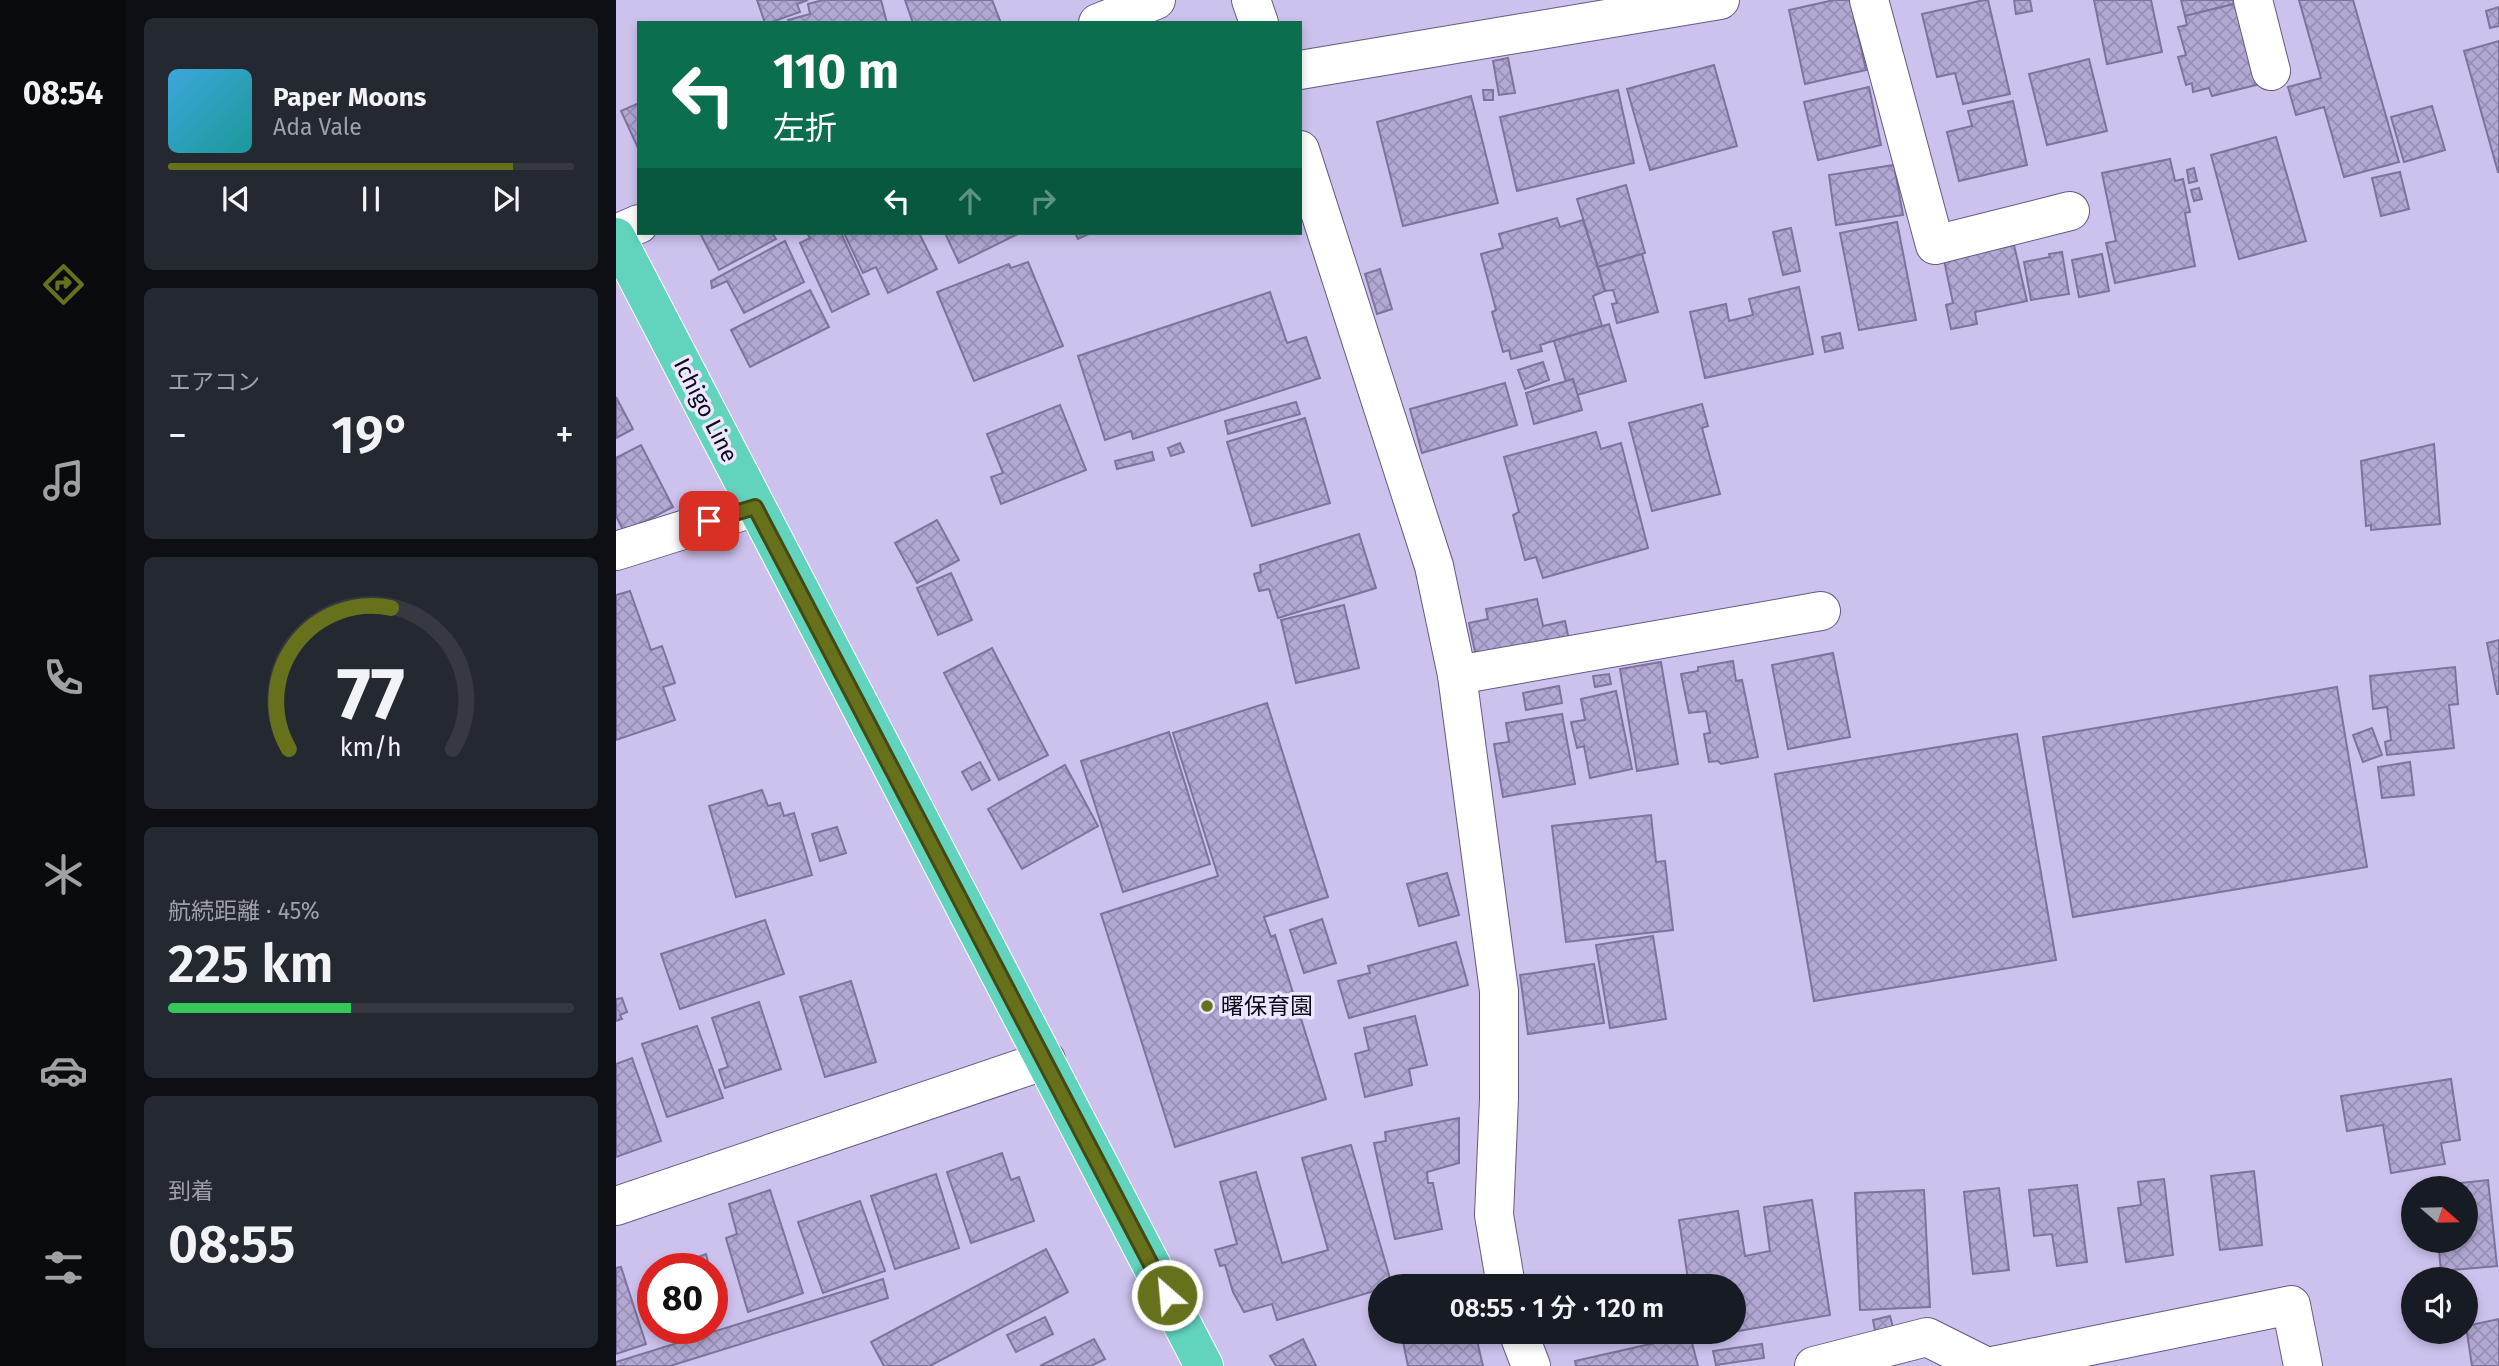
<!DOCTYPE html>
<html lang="ja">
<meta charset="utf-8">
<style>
:root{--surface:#171b24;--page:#242831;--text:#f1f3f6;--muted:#9ea1a6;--line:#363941;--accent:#67711b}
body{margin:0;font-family:"Fira Sans","Noto Sans JP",sans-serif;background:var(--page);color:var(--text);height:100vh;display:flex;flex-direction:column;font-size:26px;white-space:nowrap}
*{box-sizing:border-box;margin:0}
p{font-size:23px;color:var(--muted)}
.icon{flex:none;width:38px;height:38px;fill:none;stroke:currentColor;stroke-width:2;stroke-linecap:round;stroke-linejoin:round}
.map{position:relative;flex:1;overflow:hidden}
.sheet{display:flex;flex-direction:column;gap:18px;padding:18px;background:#0d0f14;width:490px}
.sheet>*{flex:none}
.hud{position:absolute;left:21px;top:21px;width:665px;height:214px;border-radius:0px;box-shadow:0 4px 10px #0003;background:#0b6e4f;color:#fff;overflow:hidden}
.needle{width:46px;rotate:110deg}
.fabs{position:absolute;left:1785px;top:1176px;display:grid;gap:14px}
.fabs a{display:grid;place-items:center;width:77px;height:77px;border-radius:50%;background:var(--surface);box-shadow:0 4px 10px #0003;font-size:35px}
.speed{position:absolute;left:21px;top:1253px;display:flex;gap:14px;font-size:35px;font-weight:700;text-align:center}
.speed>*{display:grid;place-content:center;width:91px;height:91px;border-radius:50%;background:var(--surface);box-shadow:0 4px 10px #0003;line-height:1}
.speed .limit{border:10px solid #d22;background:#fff;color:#111}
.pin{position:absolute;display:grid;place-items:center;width:60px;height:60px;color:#fff;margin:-30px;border-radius:14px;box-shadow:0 4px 10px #0006}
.me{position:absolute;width:77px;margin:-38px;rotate:333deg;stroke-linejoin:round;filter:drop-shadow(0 0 5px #0008)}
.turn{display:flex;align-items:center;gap:24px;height:147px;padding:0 21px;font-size:32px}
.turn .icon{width:91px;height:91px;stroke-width:2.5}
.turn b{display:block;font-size:49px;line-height:60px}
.lanes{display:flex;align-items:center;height:66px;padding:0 21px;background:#0003;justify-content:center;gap:35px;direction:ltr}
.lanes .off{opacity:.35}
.big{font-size:52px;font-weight:600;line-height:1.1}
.sheet .card{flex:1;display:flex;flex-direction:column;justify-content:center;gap:10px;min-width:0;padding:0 24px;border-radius:10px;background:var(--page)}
.sheet .dial{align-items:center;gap:0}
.dial svg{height:182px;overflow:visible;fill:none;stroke:var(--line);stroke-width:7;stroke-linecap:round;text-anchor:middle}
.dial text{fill:var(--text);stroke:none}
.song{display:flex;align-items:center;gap:21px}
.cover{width:84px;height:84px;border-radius:10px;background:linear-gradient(135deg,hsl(200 70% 55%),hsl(180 70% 35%))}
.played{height:7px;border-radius:4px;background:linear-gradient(90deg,var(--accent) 85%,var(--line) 85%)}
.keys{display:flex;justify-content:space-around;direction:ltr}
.heat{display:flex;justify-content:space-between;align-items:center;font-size:38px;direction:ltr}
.charge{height:10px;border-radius:5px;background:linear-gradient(90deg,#34c759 45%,var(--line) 0)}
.trip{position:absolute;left:752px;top:1274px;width:378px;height:70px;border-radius:35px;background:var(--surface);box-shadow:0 4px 10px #0003;font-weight:600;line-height:70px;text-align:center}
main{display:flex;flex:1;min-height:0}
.dock{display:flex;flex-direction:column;width:126px;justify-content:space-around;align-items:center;background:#090b0e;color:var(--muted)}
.dock .icon{width:49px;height:49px}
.dock .active{color:var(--accent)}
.dock b{font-size:32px;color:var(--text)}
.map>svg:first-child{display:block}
</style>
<main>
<nav class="dock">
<b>08:54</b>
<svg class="icon active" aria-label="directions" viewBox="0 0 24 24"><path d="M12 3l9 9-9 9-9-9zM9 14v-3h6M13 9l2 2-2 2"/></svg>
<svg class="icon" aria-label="music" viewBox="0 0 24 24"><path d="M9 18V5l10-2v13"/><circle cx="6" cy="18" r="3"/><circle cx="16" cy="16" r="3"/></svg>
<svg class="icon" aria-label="phone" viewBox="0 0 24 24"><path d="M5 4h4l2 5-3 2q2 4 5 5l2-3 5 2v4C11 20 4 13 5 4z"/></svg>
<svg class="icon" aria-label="climate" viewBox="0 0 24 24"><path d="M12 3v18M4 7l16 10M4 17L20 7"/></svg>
<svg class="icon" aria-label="car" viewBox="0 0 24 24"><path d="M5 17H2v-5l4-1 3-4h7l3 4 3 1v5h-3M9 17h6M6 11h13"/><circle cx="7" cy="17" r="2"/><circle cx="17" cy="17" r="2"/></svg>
<svg class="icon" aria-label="filters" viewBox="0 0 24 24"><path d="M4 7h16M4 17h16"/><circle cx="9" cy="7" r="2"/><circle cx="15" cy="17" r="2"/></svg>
</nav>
<section class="sheet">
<div class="card">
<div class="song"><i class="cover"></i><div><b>Paper Moons</b><p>Ada Vale</p></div></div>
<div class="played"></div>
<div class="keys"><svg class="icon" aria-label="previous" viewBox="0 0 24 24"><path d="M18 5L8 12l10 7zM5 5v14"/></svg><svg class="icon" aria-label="pause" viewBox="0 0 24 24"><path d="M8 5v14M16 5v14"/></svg><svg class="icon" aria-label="next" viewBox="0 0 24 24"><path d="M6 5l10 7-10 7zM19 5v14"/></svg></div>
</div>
<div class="card"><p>エアコン</p>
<div class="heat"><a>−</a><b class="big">19°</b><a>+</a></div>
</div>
<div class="card dial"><svg viewBox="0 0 100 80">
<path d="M14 69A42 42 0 1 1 86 69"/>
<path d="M14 69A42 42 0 0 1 59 7" stroke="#67711b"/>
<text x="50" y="56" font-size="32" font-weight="700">77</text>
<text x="50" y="72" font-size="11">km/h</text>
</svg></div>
<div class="card"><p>航続距離 · 45%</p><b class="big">225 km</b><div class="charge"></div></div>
<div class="card"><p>到着</p><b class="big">08:55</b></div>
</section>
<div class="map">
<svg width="1883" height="1366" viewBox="0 0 1883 1366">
<defs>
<pattern id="building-cross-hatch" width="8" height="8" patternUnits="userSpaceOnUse" patternTransform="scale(1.75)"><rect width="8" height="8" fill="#b2a8d3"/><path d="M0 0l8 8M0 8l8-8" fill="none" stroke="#988fb5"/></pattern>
</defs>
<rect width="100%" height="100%" fill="#cdc2ee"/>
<g fill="url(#building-cross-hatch)" stroke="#7e739c" stroke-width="2">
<path d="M 141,0 L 192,0 L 181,4 L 184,12 L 153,23 L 149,23 Z"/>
<path d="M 207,0 L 265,0 L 271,23 L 173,23 L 172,20 L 194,14 L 192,4 Z"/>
<path d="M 289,0 L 376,0 L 385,23 L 297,23 Z"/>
<path d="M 1218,0 L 1234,0 L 1250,70 L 1189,84 L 1173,10 Z"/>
<path d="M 1368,0 L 1372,0 L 1394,94 L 1347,104 L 1339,73 L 1321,77 L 1306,14 Z"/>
<path d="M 1398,0 L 1414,0 L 1416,11 L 1400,14 Z"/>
<path d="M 1478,0 L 1535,0 L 1546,52 L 1491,64 Z"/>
<path d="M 1565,0 L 1617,0 L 1618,4 L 1569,16 Z"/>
<path d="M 1683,0 L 1737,0 L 1783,162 L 1728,177 L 1708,107 L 1680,115 L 1672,87 L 1705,78 Z"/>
<path d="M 1622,3 L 1648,83 L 1596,96 L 1593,88 L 1577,92 L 1576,83 L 1570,85 L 1562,57 L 1570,55 L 1562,27 L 1571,25 L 1569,16 Z"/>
<path d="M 1883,7 L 1883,26 L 1874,28 L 1870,11 Z"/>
<path d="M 1883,41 L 1883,172 L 1882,172 L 1848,51 Z"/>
<path d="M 892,58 L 899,93 L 883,95 L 877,61 Z"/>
<path d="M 1473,59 L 1491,131 L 1431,145 L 1413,74 Z"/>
<path d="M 1098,65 L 1121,146 L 1034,170 L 1011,89 Z"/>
<path d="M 1253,87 L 1265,145 L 1202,160 L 1188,102 Z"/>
<path d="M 867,90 L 877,90 L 877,100 L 868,100 Z"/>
<path d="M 1002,90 L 1018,163 L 901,191 L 884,117 Z"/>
<path d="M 855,96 L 882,203 L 787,226 L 761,122 Z"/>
<path d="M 1397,101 L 1411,165 L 1343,181 L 1331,132 L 1356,126 L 1352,111 Z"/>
<path d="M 23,103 L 23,150 L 5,111 Z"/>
<path d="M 1816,106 L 1829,150 L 1788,162 L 1775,117 Z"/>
<path d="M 1660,137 L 1690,241 L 1623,259 L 1595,155 Z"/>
<path d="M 1554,159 L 1559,181 L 1567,179 L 1574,212 L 1569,213 L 1579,266 L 1499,283 L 1490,243 L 1500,241 L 1486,173 Z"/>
<path d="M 1278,165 L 1287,215 L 1220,225 L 1213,175 Z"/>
<path d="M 1578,168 L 1581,181 L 1573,183 L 1571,170 Z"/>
<path d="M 1784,172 L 1793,209 L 1765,216 L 1756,178 Z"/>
<path d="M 1010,185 L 1029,253 L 982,267 L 961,199 Z"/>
<path d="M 1583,188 L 1586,199 L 1578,201 L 1575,190 Z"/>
<path d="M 941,218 L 944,227 L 967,220 L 989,291 L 977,296 L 986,326 L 924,345 L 926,351 L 895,359 L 893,350 L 887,352 L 876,312 L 880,310 L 865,254 L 887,248 L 883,234 Z"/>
<path d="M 1281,222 L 1300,320 L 1243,330 L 1224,233 Z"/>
<path d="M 1175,228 L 1184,271 L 1167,275 L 1157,232 Z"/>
<path d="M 88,233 L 156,233 L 160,239 L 103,270 L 85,235 Z"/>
<path d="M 191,233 L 225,233 L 253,294 L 216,312 L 184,243 L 194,238 Z"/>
<path d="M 228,233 L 303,233 L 321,269 L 272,293 L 260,267 L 247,273 Z"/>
<path d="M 329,233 L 404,233 L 343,263 Z"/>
<path d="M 459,233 L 475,233 L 462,239 Z"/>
<path d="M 169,241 L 188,282 L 128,313 L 111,281 L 96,288 L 95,281 Z"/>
<path d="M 1398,245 L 1411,301 L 1359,312 L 1361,324 L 1335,329 L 1330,305 L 1337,303 L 1328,260 Z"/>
<path d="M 1446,252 L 1453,294 L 1415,300 L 1408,262 L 1434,257 L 1433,254 Z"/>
<path d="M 1026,254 L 1042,312 L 1001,323 L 996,304 L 1001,303 L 997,290 L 989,291 L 982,267 Z"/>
<path d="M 1486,254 L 1493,291 L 1463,297 L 1456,260 Z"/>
<path d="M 412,262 L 447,346 L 358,381 L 321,292 L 393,264 L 395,268 Z"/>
<path d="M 764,269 L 776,309 L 761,314 L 749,274 Z"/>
<path d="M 1183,287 L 1197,354 L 1089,378 L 1074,312 L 1110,304 L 1113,321 L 1137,315 L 1133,299 Z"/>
<path d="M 194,290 L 213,327 L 134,367 L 115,330 Z"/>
<path d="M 654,292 L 671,343 L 690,337 L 704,378 L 517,439 L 515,431 L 489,440 L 462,356 Z"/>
<path d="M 993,324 L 1010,381 L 961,395 L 957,379 L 950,382 L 938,341 Z"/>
<path d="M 1224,333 L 1227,348 L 1209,352 L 1206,337 Z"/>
<path d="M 927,362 L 933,380 L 909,389 L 902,370 Z"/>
<path d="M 957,379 L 966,410 L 918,424 L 910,393 Z"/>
<path d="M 889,383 L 901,425 L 806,453 L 794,409 Z"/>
<path d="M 0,397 L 17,429 L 0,438 Z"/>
<path d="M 680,402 L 684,414 L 612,434 L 609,421 Z"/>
<path d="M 1086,404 L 1092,426 L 1086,428 L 1104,494 L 1036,511 L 1013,423 Z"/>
<path d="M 444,405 L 470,470 L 385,504 L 375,477 L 387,473 L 371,434 Z"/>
<path d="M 689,418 L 714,503 L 636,526 L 611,442 Z"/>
<path d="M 980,432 L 985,449 L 1005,443 L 1032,548 L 927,578 L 920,557 L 909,560 L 897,515 L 903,512 L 888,457 Z"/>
<path d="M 564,443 L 568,452 L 555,456 L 552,448 Z"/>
<path d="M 1818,444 L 1824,524 L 1755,530 L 1755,525 L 1750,526 L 1745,461 Z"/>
<path d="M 25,445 L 57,507 L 8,532 L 0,516 L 0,458 Z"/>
<path d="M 536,452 L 538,460 L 501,469 L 499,461 Z"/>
<path d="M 321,520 L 343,560 L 301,583 L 279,543 Z"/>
<path d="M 743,534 L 760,588 L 662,618 L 653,589 L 643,591 L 638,574 L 645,572 L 644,565 Z"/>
<path d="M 335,573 L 356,620 L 322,635 L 301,588 Z"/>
<path d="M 14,591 L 35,650 L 46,646 L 59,683 L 47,687 L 59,720 L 0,740 L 0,595 Z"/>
<path d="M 921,599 L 927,626 L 949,621 L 953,640 L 861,661 L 853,623 L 872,619 L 870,609 Z"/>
<path d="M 728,605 L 743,668 L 680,683 L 665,620 Z"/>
<path d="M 1883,640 L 1883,694 L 1881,694 L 1871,643 Z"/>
<path d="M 376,648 L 432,755 L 383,780 L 328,673 Z"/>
<path d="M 1217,653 L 1234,737 L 1172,749 L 1156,665 Z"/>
<path d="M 1117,661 L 1120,681 L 1126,680 L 1142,757 L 1105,764 L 1102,761 L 1093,762 L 1088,734 L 1094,733 L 1090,711 L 1073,713 L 1065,674 L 1082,671 L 1082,667 Z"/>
<path d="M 1045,662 L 1062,764 L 1021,771 L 1004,669 Z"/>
<path d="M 1839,667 L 1842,704 L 1833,705 L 1838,748 L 1771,755 L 1769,742 L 1775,740 L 1771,707 L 1757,709 L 1754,676 Z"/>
<path d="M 993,674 L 995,684 L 979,687 L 977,676 Z"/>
<path d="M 943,686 L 946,703 L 910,710 L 907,693 Z"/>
<path d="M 1721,687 L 1751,867 L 1457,917 L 1427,737 Z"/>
<path d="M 1000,691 L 1016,769 L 974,778 L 968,746 L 961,748 L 955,722 L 969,720 L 965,699 Z"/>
<path d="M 651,703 L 712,897 L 648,917 L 655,937 L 659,935 L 710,1099 L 559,1147 L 485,914 L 602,876 L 557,733 Z"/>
<path d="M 946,714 L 959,784 L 887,797 L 878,744 L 893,742 L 890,723 Z"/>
<path d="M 1756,728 L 1766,755 L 1747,762 L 1737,735 Z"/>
<path d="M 553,732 L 594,864 L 507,892 L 465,761 Z"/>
<path d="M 1401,734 L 1440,960 L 1198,1001 L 1159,774 Z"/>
<path d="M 364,762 L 374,780 L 356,790 L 346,772 Z"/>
<path d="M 1794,762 L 1798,795 L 1766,798 L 1762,767 Z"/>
<path d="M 449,765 L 482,826 L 406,869 L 372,809 Z"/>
<path d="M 146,790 L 152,806 L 164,803 L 168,816 L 178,813 L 196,875 L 120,897 L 93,806 Z"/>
<path d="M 1035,815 L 1040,862 L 1049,861 L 1057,930 L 950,942 L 936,826 Z"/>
<path d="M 221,827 L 230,853 L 204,861 L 196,834 Z"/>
<path d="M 831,873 L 843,915 L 803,926 L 791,884 Z"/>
<path d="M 706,919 L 720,963 L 688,973 L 674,930 Z"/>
<path d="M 149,920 L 168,974 L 64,1009 L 45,954 Z"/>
<path d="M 1037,936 L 1050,1019 L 994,1028 L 980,945 Z"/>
<path d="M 840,942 L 852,985 L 733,1018 L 722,981 L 754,973 L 752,966 Z"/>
<path d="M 978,964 L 988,1023 L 912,1034 L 904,975 Z"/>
<path d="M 235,981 L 260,1062 L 209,1077 L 184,997 Z"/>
<path d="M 6,998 L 11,1012 L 4,1015 L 6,1019 L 0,1021 L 0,999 Z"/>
<path d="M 143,1002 L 165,1069 L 109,1088 L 103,1070 L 112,1067 L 96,1018 Z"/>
<path d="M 799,1016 L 811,1065 L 793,1069 L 796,1085 L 749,1097 L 739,1054 L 753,1050 L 748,1028 Z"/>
<path d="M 81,1026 L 107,1098 L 51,1117 L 26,1044 Z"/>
<path d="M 16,1058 L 45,1141 L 0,1157 L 0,1064 Z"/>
<path d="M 1835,1079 L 1844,1140 L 1825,1143 L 1829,1164 L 1775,1173 L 1767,1125 L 1731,1131 L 1725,1096 Z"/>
<path d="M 843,1118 L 843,1163 L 811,1172 L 812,1183 L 817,1183 L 826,1229 L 779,1239 L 758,1143 L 770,1141 L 769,1132 Z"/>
<path d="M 735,1145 L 776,1285 L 765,1286 L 765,1289 L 661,1320 L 656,1304 L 628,1312 L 617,1292 L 609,1265 L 604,1266 L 599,1250 L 621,1244 L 604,1182 L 640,1172 L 666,1263 L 712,1250 L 686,1158 Z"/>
<path d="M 386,1153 L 395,1180 L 403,1177 L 418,1221 L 355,1243 L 331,1172 Z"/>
<path d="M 1638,1171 L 1646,1245 L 1604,1250 L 1595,1176 Z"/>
<path d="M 320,1174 L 343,1248 L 279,1269 L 255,1196 Z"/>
<path d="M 1548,1179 L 1557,1255 L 1510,1262 L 1502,1208 L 1525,1205 L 1522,1182 Z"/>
<path d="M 1872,1180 L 1881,1266 L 1825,1271 L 1822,1241 L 1850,1241 L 1850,1188 L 1817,1188 L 1817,1186 Z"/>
<path d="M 1461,1185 L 1471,1262 L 1441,1266 L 1436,1234 L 1418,1236 L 1413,1190 Z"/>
<path d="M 1383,1188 L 1393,1270 L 1357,1274 L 1348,1192 Z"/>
<path d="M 154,1190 L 187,1293 L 132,1312 L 110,1238 L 121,1234 L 113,1204 Z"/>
<path d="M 1308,1190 L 1314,1307 L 1244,1310 L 1239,1193 Z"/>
<path d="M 1196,1200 L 1214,1315 L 1088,1337 L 1087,1332 L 1118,1332 L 1118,1286 L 1073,1286 L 1063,1220 L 1122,1211 L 1129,1256 L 1154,1251 L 1148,1207 Z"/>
<path d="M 244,1201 L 269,1271 L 207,1293 L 182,1222 Z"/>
<path d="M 430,1249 L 452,1292 L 314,1366 L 268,1366 L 255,1342 Z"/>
<path d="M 90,1254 L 94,1269 L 49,1269 Z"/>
<path d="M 5,1267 L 30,1344 L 0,1354 L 0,1268 Z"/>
<path d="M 96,1275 L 108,1314 L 96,1318 Z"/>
<path d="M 811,1277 L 814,1286 L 785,1286 L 785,1284 Z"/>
<path d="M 267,1279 L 272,1298 L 54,1366 L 0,1366 L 0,1362 Z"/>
<path d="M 1274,1316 L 1278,1331 L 1260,1335 L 1257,1320 Z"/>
<path d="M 429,1317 L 437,1334 L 400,1352 L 391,1335 Z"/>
<path d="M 1883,1319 L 1883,1366 L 1856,1366 L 1850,1326 Z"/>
<path d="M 785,1332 L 859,1332 L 867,1366 L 792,1366 Z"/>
<path d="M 1074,1335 L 1082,1366 L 960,1366 L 959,1361 Z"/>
<path d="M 478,1339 L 489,1359 L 475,1366 L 424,1366 Z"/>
<path d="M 687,1339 L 700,1366 L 660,1366 L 654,1356 Z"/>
<path d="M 1146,1344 L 1148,1358 L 1100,1365 L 1097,1351 Z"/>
</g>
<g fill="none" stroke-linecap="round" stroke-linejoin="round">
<defs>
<g id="minor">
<path d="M 635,0 L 643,23"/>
<path d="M 1253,0 L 1319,245 L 1454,211"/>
<path d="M 1637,0 L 1655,71"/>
<path d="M 482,23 L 540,0"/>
<path d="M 684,70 L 1104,0"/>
<path d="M 684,150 L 818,566 L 841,675 L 883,991 L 883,1099 L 878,1215 L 890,1286"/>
<path d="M 0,234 L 23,224"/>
<path d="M 0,551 L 140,507"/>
<path d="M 841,675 L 1205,611"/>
<path d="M 0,1206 L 430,1060"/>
<path d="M 902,1332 L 915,1366"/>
<path d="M 1198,1366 L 1311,1337 L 1369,1366"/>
<path d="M 1376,1366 L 1675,1305 L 1687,1366"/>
</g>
<path id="trunk" d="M 0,237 L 588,1366"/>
</defs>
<use href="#minor" stroke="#645a81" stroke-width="40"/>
<use href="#trunk" stroke="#fff" stroke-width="40"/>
<use href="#minor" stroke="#fff" stroke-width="38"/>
<use href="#trunk" stroke="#62d4be" stroke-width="38"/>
</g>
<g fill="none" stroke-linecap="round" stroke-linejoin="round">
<defs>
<path id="route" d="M 93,521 L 139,507 L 551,1295"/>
</defs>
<use href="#route" stroke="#434912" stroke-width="18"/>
<use href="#route" stroke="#67711b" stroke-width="12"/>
</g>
<circle fill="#67711b" stroke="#ece7fe" stroke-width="2.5" cx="591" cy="1006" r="7"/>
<g text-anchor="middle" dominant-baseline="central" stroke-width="7" stroke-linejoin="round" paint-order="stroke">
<g font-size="23" fill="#0e0a19" stroke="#ece7fe">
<text transform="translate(90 410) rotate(63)">Ichigo Line</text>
</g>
<g font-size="23" fill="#0e0a19" stroke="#ece7fe" text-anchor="start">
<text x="605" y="1006">曙保育園</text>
</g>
</g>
</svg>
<div class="fabs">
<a><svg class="needle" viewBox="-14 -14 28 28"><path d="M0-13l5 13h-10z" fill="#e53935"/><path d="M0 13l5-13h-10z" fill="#9ea1a6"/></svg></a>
<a><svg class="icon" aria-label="sound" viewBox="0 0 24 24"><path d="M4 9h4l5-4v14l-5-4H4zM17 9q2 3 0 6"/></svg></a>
</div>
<div class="speed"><div class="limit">80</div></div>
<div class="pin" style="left:93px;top:521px;background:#d93025"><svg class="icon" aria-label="arrive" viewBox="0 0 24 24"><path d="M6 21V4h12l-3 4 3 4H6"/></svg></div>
<svg class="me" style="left:551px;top:1295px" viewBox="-20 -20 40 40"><circle r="17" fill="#67711b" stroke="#fff" stroke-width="3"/><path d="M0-11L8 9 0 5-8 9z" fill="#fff"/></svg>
<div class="trip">08:55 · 1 分 · 120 m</div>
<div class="hud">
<div class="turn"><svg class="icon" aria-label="left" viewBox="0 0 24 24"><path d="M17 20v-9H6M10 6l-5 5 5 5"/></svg><div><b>110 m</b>左折</div></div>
<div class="lanes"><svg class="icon" aria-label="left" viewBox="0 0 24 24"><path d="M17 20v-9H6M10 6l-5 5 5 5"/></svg><svg class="icon off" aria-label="ahead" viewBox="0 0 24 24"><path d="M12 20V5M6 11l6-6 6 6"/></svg><svg class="icon off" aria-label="right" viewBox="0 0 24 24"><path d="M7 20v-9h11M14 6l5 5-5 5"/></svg></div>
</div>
</div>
</main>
